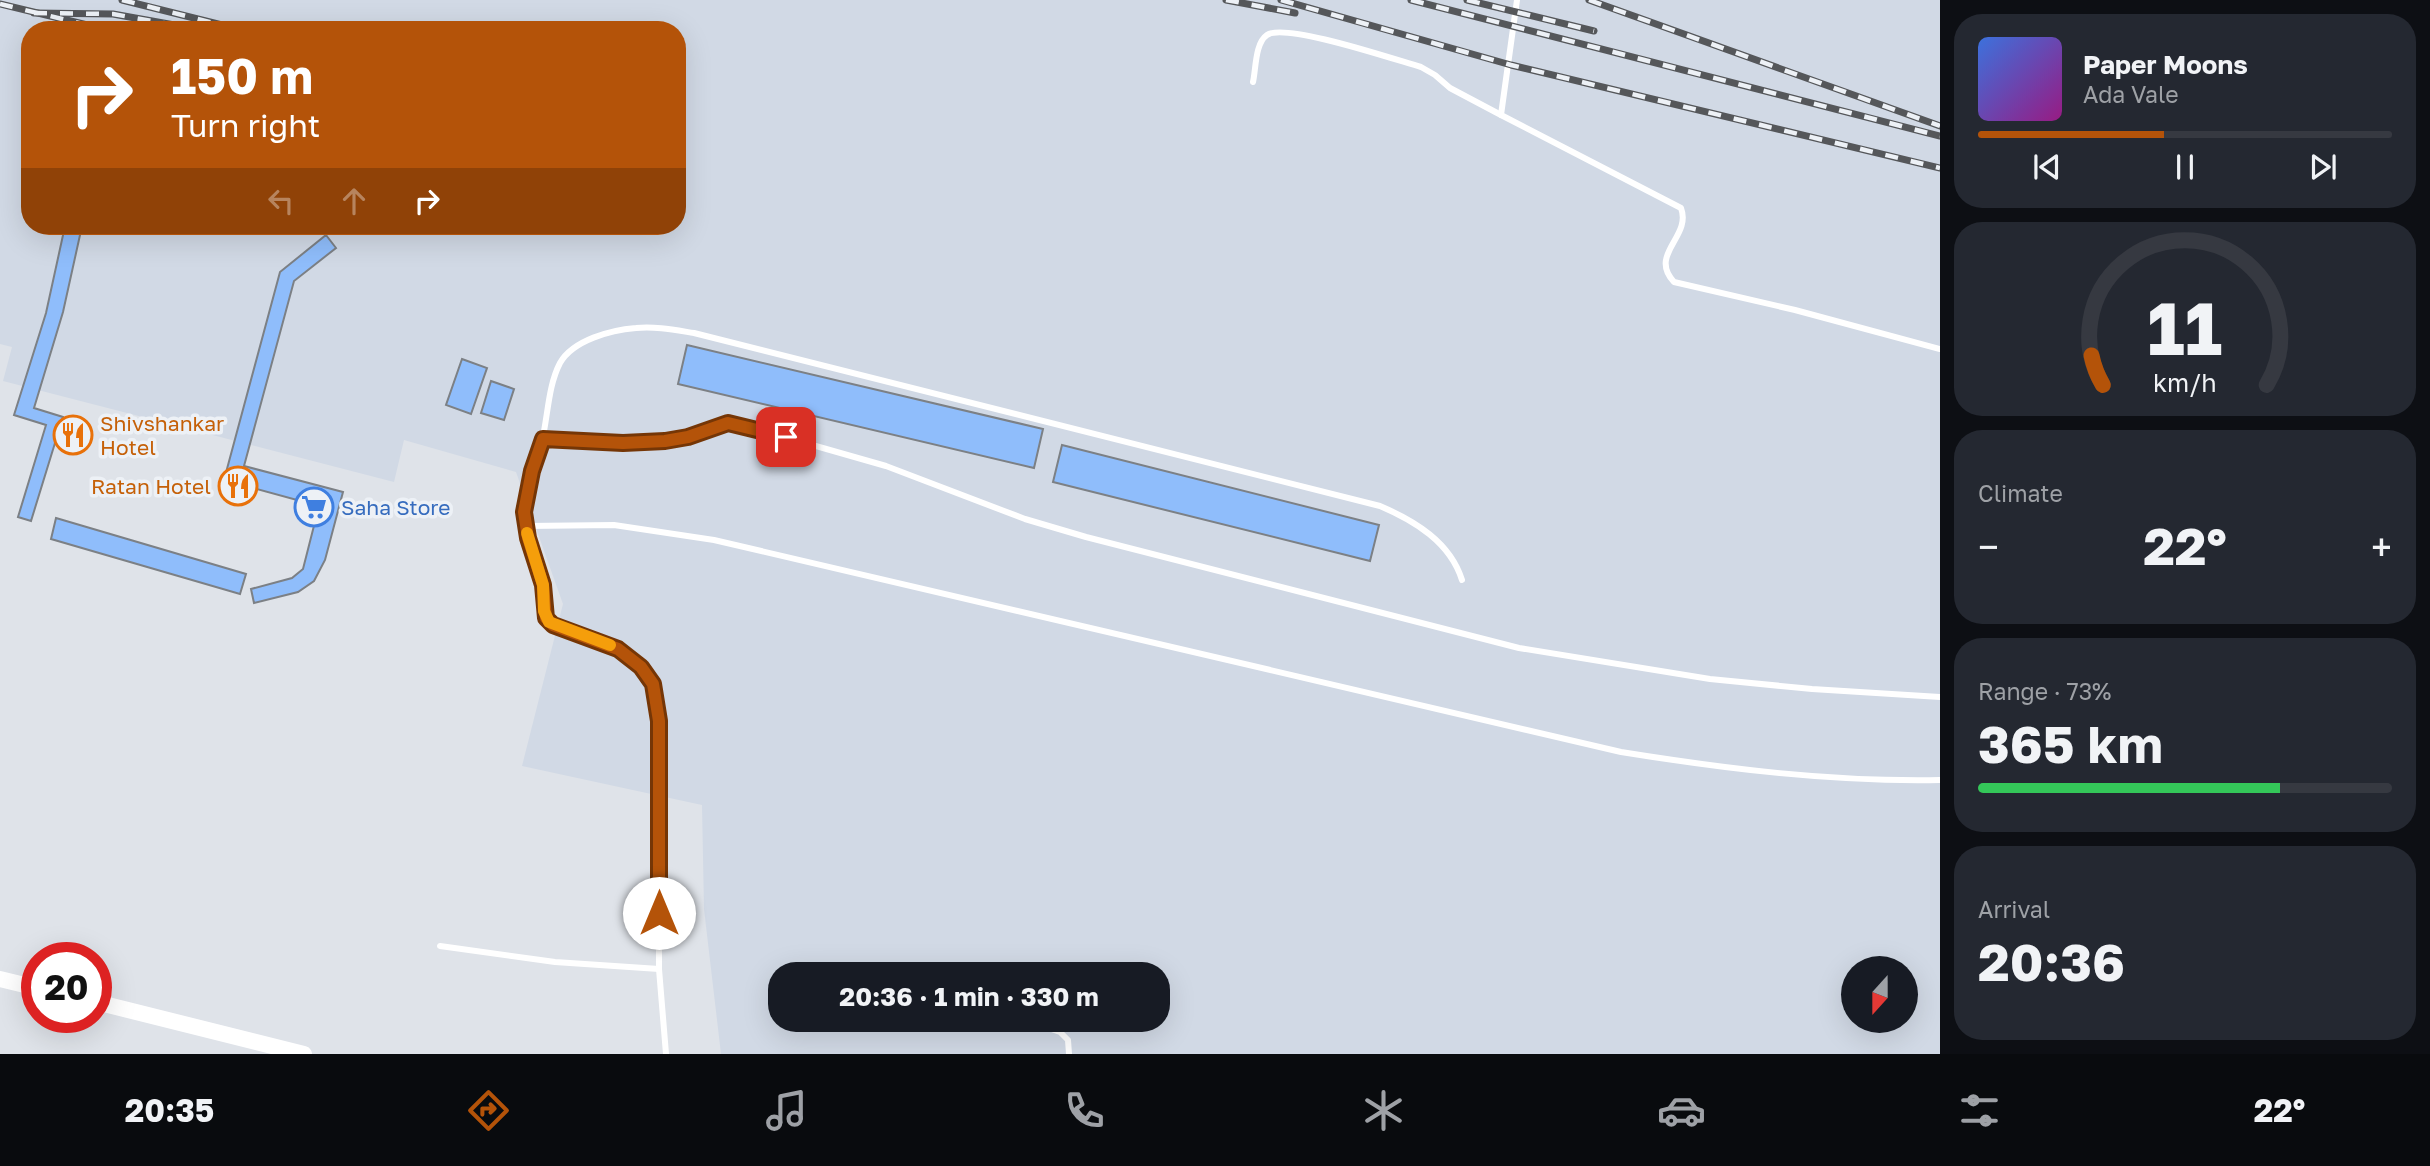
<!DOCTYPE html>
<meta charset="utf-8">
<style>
:root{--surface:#171b24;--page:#242831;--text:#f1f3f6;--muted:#9ea1a6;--line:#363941;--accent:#b45309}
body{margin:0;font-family:"Golos Text",sans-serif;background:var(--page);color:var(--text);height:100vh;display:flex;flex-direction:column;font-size:26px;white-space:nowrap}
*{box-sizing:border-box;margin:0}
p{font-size:23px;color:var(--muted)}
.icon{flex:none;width:38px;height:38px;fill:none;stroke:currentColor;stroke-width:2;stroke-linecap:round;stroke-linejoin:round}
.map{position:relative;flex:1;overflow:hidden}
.drawer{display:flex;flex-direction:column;gap:14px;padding:14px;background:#0d0f14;width:490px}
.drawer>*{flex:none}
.top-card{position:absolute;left:21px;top:21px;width:665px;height:214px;border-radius:28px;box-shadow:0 7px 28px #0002;background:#b45309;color:#fff;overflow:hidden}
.needle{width:46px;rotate:201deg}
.buttons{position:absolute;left:1841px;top:956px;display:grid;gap:14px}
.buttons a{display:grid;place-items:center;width:77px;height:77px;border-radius:50%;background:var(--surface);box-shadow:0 7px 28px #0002;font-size:35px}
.speed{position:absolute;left:21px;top:942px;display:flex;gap:14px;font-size:35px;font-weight:700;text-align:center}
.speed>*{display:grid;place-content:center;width:91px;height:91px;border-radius:50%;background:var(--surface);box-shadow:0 7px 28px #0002;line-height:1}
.speed .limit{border:10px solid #d22;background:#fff;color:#111}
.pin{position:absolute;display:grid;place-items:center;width:60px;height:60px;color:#fff;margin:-30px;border-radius:14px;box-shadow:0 4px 10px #0006}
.me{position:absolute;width:77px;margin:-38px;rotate:0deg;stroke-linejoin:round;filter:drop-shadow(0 0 5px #0008)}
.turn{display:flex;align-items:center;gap:24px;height:147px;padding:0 35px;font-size:32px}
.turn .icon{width:91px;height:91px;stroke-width:2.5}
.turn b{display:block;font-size:49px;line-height:60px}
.lanes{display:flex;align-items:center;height:66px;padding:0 35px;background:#0003;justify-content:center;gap:35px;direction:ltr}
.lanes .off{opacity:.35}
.big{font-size:52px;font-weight:700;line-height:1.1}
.drawer .card{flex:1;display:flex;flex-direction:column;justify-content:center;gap:10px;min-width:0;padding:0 24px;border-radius:28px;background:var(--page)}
.drawer .dial{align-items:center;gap:0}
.dial svg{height:182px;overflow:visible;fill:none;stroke:var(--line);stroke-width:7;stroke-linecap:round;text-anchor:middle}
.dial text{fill:var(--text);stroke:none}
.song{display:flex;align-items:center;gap:21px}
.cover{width:84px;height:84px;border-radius:10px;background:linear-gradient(135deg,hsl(220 70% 55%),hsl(310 70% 35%))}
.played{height:7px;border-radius:4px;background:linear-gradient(90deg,var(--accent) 45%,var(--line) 45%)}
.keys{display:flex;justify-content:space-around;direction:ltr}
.heat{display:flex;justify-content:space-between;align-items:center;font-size:38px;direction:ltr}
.charge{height:10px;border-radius:5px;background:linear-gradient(90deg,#34c759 73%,var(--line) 0)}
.trip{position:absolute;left:768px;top:962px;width:402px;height:70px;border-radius:28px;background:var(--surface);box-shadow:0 7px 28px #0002;font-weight:700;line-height:70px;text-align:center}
.dock{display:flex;height:112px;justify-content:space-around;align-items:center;background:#090b0e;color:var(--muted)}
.dock .icon{width:49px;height:49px}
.dock .current{color:var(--accent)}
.dock b{font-size:32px;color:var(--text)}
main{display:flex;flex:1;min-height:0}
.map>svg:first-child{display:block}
</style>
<main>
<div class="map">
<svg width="1940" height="1054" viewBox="0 0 1940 1054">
<rect width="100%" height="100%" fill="#dfe3e9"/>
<path fill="#d1d9e5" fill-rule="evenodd" d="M 0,0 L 1940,0 L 1940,1054 L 721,1054 L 704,909 L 702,805 L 522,766 L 563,604 L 516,472 L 404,440 L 394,482 L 3,381 L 12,347 L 0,344 ZM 30,30 L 677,30 L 677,226 L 30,226 ZM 1853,968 L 1906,968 L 1906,1020 L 1853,1020 ZM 780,975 L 1158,975 L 1158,1020 L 780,1020 Z"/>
<g fill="#8fbdfb" stroke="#7c8085" stroke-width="2">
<path d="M 65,226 L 82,226 L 63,312 L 34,408 L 63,417 L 31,521 L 18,517 L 46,425 L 14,415 L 46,313 Z"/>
<path d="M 326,235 L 336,248 L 294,281 L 244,466 L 343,492 L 325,560 L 314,581 L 298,592 L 254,603 L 251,589 L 292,578 L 303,569 L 319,506 L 224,480 L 280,272 Z"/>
<path d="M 687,345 L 1043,429 L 1034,468 L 678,384 Z"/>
<path d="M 462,359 L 487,368 L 471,414 L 446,405 Z"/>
<path d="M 491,381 L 514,389 L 504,420 L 481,413 Z"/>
<path d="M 1062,445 L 1379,525 L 1370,561 L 1053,482 Z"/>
<path d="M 56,518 L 246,574 L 240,594 L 51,539 Z"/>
</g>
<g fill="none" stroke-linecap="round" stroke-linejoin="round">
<g stroke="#fff" stroke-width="6">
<path d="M 1517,0 L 1501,115 L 1681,208 C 1692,237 1648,254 1674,282 L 1795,310 L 1940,349"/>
<path d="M 1253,82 C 1256,69 1255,43 1267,35 C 1284,22 1396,60 1421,67 L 1435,75 L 1450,88 L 1501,115"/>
<path d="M 543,439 C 583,441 623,445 663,441 C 690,439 718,421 742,425 L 886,466 L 1025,519 L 1086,537 L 1519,648 L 1710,679 L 1812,689 L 1940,697"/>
<path d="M 526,526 L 614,525 L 714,540 L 1621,752 C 1727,769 1832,782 1940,780"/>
<path d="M 440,946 L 555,962 L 659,969"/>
<path d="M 1015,970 L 1016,975"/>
<path d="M 1025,1020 L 1060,1032 L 1068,1040 L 1069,1054"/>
<path d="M 666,1054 L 659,969 L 659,748 L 656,694 L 648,675 L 632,658 L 604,642 L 553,625 L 546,618 C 543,607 545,597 543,586 C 539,561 525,539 525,514 C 524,488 537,465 542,441 C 548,416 548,386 560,363 C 573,340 611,330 636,328 C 655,326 675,330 694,333 L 1380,506 C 1415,521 1450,542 1462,580"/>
</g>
<g stroke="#fff" stroke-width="16">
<path d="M 0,979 L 37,988"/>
<path d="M 96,1002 L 304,1054"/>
</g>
<defs>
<g id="rail">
<path d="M 122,0 L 242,30"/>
<path d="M 1226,0 L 1295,13"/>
<path d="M 1281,0 L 1511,65 L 1940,168"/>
<path d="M 1411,0 L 1940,136"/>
<path d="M 1467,0 L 1594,31"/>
<path d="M 1589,0 L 1940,126"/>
<path d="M 0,4 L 108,30"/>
<path d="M 34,13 L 113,14 L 191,28"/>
</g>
</defs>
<use href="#rail" stroke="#55575a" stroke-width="7"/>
<use href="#rail" stroke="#edf1f6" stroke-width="4.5" stroke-dasharray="13" stroke-linecap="butt"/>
</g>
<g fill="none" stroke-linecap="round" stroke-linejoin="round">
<defs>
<path id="route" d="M 659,913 L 659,721 L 653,684 L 641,667 L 618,649 L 553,625 L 546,618 L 543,585 L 528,538 L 524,512 L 532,471 L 543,439 L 623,443 L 665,441 L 688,437 L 728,423 L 786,437"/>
</defs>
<use href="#route" stroke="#753606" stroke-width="18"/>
<use href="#route" stroke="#b45309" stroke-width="12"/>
<path stroke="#f59e0b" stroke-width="12" d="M 527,533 L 543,585 L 544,611 L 549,622 L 610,645"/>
</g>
<defs>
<symbol id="restaurant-ring" viewBox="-11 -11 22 22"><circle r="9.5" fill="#edf1f6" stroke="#e8710a" stroke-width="1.5"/><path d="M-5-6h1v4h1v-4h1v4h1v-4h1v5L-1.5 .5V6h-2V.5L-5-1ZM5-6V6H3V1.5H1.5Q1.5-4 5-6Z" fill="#e8710a"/></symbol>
<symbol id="supermarket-ring" viewBox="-11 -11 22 22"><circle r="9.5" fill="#edf1f6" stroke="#3f7fe0" stroke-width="1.5"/><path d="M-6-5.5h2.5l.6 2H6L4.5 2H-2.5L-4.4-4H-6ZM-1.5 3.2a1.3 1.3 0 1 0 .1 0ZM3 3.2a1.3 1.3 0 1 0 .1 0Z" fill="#3f7fe0"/></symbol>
</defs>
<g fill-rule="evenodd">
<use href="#restaurant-ring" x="51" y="413" width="44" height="44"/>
<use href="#restaurant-ring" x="216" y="464" width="44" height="44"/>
<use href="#supermarket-ring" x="292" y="485" width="44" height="44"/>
</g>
<g text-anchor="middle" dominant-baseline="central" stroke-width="7" stroke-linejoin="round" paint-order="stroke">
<g font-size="21" fill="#c56008" stroke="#edf1f6" text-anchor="start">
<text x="100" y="423">Shivshankar<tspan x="100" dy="24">Hotel</tspan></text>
<text x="211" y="486" text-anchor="end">Ratan Hotel</text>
</g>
<g font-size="21" fill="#366cbe" stroke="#edf1f6" text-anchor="start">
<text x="341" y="507">Saha Store</text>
</g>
</g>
</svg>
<div class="buttons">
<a><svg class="needle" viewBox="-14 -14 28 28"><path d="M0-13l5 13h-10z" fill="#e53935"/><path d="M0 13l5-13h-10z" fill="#9ea1a6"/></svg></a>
</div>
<div class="speed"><div class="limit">20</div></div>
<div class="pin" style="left:786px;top:437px;background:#d93025"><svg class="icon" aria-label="arrive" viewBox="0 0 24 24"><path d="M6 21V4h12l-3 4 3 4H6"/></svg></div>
<svg class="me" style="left:659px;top:913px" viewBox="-20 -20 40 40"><circle r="19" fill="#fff"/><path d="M0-13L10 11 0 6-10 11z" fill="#b45309"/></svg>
<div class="trip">20:36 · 1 min · 330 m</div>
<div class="top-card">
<div class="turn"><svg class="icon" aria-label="right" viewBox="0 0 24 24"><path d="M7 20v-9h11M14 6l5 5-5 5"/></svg><div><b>150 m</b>Turn right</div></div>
<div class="lanes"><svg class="icon off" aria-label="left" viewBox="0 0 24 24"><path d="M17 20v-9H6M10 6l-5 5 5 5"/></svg><svg class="icon off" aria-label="ahead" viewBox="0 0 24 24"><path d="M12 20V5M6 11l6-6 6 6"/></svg><svg class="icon" aria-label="right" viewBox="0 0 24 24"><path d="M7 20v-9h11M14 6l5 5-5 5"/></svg></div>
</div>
</div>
<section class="drawer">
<div class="card">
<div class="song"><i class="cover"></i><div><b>Paper Moons</b><p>Ada Vale</p></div></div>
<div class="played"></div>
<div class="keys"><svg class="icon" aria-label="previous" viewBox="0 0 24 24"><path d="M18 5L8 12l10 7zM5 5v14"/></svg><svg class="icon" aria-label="pause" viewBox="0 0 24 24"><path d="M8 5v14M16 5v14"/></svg><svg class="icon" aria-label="next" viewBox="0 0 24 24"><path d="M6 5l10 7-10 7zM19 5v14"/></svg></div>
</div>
<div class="card dial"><svg viewBox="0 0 100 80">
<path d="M14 69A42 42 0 1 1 86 69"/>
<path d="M14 69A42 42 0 0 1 9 56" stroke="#b45309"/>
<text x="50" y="56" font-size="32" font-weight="700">11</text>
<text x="50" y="72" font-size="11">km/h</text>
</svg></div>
<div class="card"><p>Climate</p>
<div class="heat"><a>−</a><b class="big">22°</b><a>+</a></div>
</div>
<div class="card"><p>Range · 73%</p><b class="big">365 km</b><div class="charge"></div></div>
<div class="card"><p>Arrival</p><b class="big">20:36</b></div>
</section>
</main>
<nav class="dock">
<b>20:35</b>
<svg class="icon current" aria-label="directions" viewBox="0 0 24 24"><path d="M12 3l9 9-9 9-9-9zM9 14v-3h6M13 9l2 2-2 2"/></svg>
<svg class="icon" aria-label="music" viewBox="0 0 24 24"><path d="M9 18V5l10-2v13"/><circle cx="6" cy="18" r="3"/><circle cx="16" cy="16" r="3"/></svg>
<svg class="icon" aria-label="phone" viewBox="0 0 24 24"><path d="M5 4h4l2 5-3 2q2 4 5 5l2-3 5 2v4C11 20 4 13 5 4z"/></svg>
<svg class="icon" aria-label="climate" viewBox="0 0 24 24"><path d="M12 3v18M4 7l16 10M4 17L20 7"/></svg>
<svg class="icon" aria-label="car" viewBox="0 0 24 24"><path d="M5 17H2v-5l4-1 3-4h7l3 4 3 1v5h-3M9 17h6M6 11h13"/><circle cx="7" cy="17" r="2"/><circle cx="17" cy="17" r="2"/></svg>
<svg class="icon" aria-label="filters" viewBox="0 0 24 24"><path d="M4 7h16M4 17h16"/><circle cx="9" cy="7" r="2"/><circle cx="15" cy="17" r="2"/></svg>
<b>22°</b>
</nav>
